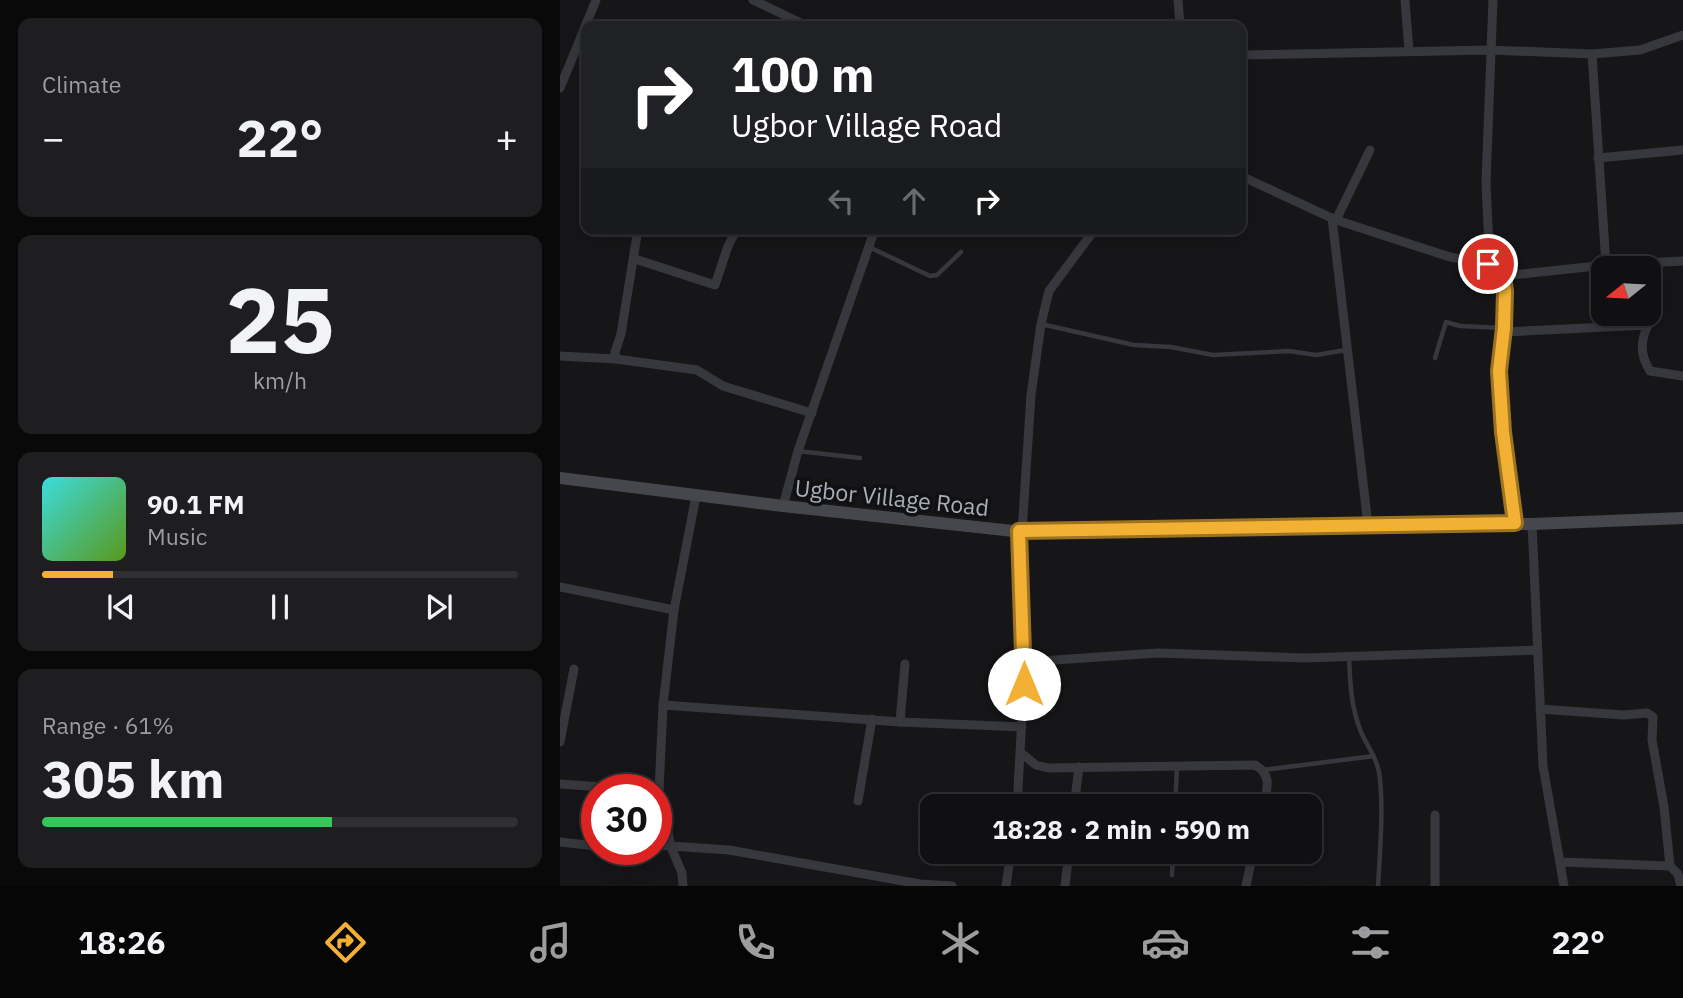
<!DOCTYPE html>
<meta charset="utf-8">
<style>
:root{--surface:#101012;--page:#1e1e20;--text:#f1f3f6;--muted:#9c9d9f;--line:#303032;--accent:#f2b134}
body{margin:0;font-family:"IBM Plex Sans",sans-serif;background:var(--page);color:var(--text);height:100vh;display:flex;flex-direction:column;font-size:26px;white-space:nowrap}
*{box-sizing:border-box;margin:0}
p{font-size:23px;color:var(--muted)}
.icon{flex:none;width:38px;height:38px;fill:none;stroke:currentColor;stroke-width:2;stroke-linecap:round;stroke-linejoin:round}
.map{position:relative;flex:1;overflow:hidden}
.panel{display:flex;flex-direction:column;gap:18px;padding:18px;background:#09090a;width:560px}
.panel>*{flex:none}
.guide{position:absolute;left:21px;top:21px;width:665px;height:214px;border-radius:14px;box-shadow:0 4px 18px #0003,0 0 0 2px var(--line);background:#202124;color:#fff;overflow:hidden}
.needle{width:46px;rotate:252deg}
.buttons{position:absolute;left:1031px;top:256px;display:grid;gap:14px}
.buttons a{display:grid;place-items:center;width:70px;height:70px;border-radius:14px;background:var(--surface);box-shadow:0 4px 18px #0003,0 0 0 2px var(--line);font-size:35px}
.speed{position:absolute;left:21px;top:774px;display:flex;gap:14px;font-size:35px;font-weight:700;text-align:center}
.speed>*{display:grid;place-content:center;width:91px;height:91px;border-radius:50%;background:var(--surface);box-shadow:0 4px 18px #0003,0 0 0 2px var(--line);line-height:1}
.speed .limit{border:10px solid #d22;background:#fff;color:#111}
.pin{position:absolute;display:grid;place-items:center;width:60px;height:60px;color:#fff;margin:-30px;border:4px solid #fff;border-radius:50%;box-shadow:0 2px 7px #0007}
.me{position:absolute;width:77px;margin:-38px;rotate:0deg;stroke-linejoin:round;filter:drop-shadow(0 0 5px #0008)}
.turn{display:flex;align-items:center;gap:24px;height:147px;padding:0 35px;font-size:32px}
.turn .icon{width:91px;height:91px;stroke-width:2.5}
.turn b{display:block;font-size:49px;line-height:60px}
.lanes{display:flex;align-items:center;height:66px;padding:0 35px;background:#0003;justify-content:center;gap:35px;direction:ltr}
.lanes .off{opacity:.35}
.big{font-size:52px;font-weight:700;line-height:1.1}
.panel .tile{flex:1;display:flex;flex-direction:column;justify-content:center;gap:10px;min-width:0;padding:0 24px;border-radius:14px;background:var(--page)}
.panel .dial{align-items:center;gap:0}
.dial b{font-size:91px;line-height:1}
.song{display:flex;align-items:center;gap:21px}
.cover{width:84px;height:84px;border-radius:10px;background:linear-gradient(135deg,hsl(180 70% 55%),hsl(90 70% 35%))}
.played{height:7px;border-radius:4px;background:linear-gradient(90deg,var(--accent) 15%,var(--line) 15%)}
.keys{display:flex;justify-content:space-around;direction:ltr}
.heat{display:flex;justify-content:space-between;align-items:center;font-size:38px;direction:ltr}
.charge{height:10px;border-radius:5px;background:linear-gradient(90deg,#34c759 61%,var(--line) 0)}
.trip{position:absolute;left:360px;top:794px;width:402px;height:70px;border-radius:14px;background:var(--surface);box-shadow:0 4px 18px #0003,0 0 0 2px var(--line);font-weight:700;line-height:70px;text-align:center}
.dock{display:flex;height:112px;justify-content:space-around;align-items:center;background:#060607;color:var(--muted)}
.dock .icon{width:49px;height:49px}
.dock .on{color:var(--accent)}
.dock b{font-size:32px;color:var(--text)}
main{display:flex;flex:1;min-height:0}
.map>svg:first-child{display:block}
</style>
<main>
<section class="panel">
<div class="tile"><p>Climate</p>
<div class="heat"><a>−</a><b class="big">22°</b><a>+</a></div>
</div>
<div class="tile dial"><b>25</b><p>km/h</p></div>
<div class="tile">
<div class="song"><i class="cover"></i><div><b>90.1 FM</b><p>Music</p></div></div>
<div class="played"></div>
<div class="keys"><svg class="icon" aria-label="previous" viewBox="0 0 24 24"><path d="M18 5L8 12l10 7zM5 5v14"/></svg><svg class="icon" aria-label="pause" viewBox="0 0 24 24"><path d="M8 5v14M16 5v14"/></svg><svg class="icon" aria-label="next" viewBox="0 0 24 24"><path d="M6 5l10 7-10 7zM19 5v14"/></svg></div>
</div>
<div class="tile"><p>Range · 61%</p><b class="big">305 km</b><div class="charge"></div></div>
</section>
<div class="map">
<svg width="1123" height="886" viewBox="0 0 1123 886">
<rect width="100%" height="100%" fill="#161618"/>
<g fill="none" stroke-linecap="round" stroke-linejoin="round">
<g stroke="#37383d" stroke-width="4.5">
<path d="M 309,247 L 370,276 L 377,275 L 401,252"/>
<path d="M 481,324 L 574,345 L 611,347 L 653,355 L 729,351 L 756,355 L 786,350"/>
<path d="M 875,358 L 886,322 L 900,326 L 943,328"/>
<path d="M 238,451 L 300,458"/>
<path d="M 789,657 C 790,683 791,707 801,732 C 807,746 816,756 819,772 C 824,802 820,853 818,886"/>
<path d="M 703,770 L 814,756"/>
<path d="M 615,807 L 617,767"/>
<path d="M 612,875 L 613,852"/>
</g>
<g stroke="#37383d" stroke-width="9">
<path d="M 193,0 L 247,26"/>
<path d="M 618,0 L 620,26"/>
<path d="M 845,0 L 849,51"/>
<path d="M 1032,54 L 1046,265"/>
<path d="M 681,55 L 930,50 L 1032,54 L 1080,50 L 1123,35"/>
<path d="M 0,88 L 36,0"/>
<path d="M 1038,158 L 1123,150"/>
<path d="M 681,176 L 776,220 L 890,257 L 928,264 L 930,272 L 943,276 L 945,291 L 944,332 L 939,371 L 943,432 L 955,523"/>
<path d="M 772,218 L 808,525"/>
<path d="M 776,220 L 810,150"/>
<path d="M 75,259 L 155,285 L 168,246 L 177,229"/>
<path d="M 930,270 L 926,182 L 933,0"/>
<path d="M 943,276 L 1046,265 L 1123,261"/>
<path d="M 944,332 L 1088,325 C 1080,342 1080,355 1090,371 L 1123,376"/>
<path d="M 0,356 L 56,359 L 55,352 L 61,334 L 78,229"/>
<path d="M 56,359 L 137,370 L 163,386 L 252,413"/>
<path d="M 223,506 L 238,451 L 315,229"/>
<path d="M 972,524 L 983,766 L 1004,886"/>
<path d="M 462,532 L 471,395 L 481,324 L 489,291 L 535,229"/>
<path d="M 0,587 L 114,610"/>
<path d="M 465,662 L 598,653 L 745,658 L 977,650"/>
<path d="M 103,705 L 340,722 L 462,727"/>
<path d="M 980,709 L 1064,715 L 1087,713 L 1093,717 L 1092,740 L 1104,807 L 1110,866"/>
<path d="M 340,722 L 345,664"/>
<path d="M 0,742 L 14,669"/>
<path d="M 461,753 L 476,765 L 488,768 L 695,765 C 713,775 707,790 703,807"/>
<path d="M 0,784 L 70,789"/>
<path d="M 298,801 L 312,719"/>
<path d="M 457,807 L 465,662 L 459,531"/>
<path d="M 514,807 L 519,767"/>
<path d="M 0,842 L 37,846"/>
<path d="M 96,845 L 169,850 L 360,884 L 392,886"/>
<path d="M 1000,862 L 1110,866 L 1118,874 L 1121,886"/>
<path d="M 123,886 L 122,873 L 111,847 L 99,791 L 103,705 L 114,610 L 136,496"/>
<path d="M 446,886 L 451,852"/>
<path d="M 505,886 L 509,852"/>
<path d="M 686,886 L 693,852"/>
<path d="M 875,886 L 875,815"/>
</g>
<path stroke="#45474d" stroke-width="12" d="M 0,478 L 223,506 L 462,532 L 972,524 L 1123,518"/>
</g>
<g fill="none" stroke-linecap="round" stroke-linejoin="round">
<defs>
<path id="route" d="M 464,684 L 459,531 L 955,523 L 943,432 L 939,371 L 944,328 L 945,291 L 943,276 L 930,272 L 928,264"/>
</defs>
<use href="#route" stroke="#9d7322" stroke-width="18"/>
<use href="#route" stroke="#f2b134" stroke-width="12"/>
</g>
<g text-anchor="middle" dominant-baseline="central" stroke-width="7" stroke-linejoin="round" paint-order="stroke">
<g font-size="23" fill="#a8adb8" stroke="#111113">
<text transform="translate(332 497) rotate(6)">Ugbor Village Road</text>
</g>
</g>
</svg>
<div class="buttons">
<a><svg class="needle" viewBox="-14 -14 28 28"><path d="M0-13l5 13h-10z" fill="#e53935"/><path d="M0 13l5-13h-10z" fill="#9c9d9f"/></svg></a>
</div>
<div class="speed"><div class="limit">30</div></div>
<div class="pin" style="left:928px;top:264px;background:#d93025"><svg class="icon" aria-label="arrive" viewBox="0 0 24 24"><path d="M6 21V4h12l-3 4 3 4H6"/></svg></div>
<svg class="me" style="left:464px;top:684px" viewBox="-20 -20 40 40"><circle r="19" fill="#fff"/><path d="M0-13L10 11 0 6-10 11z" fill="#f2b134"/></svg>
<div class="trip">18:28 · 2 min · 590 m</div>
<div class="guide">
<div class="turn"><svg class="icon" aria-label="right" viewBox="0 0 24 24"><path d="M7 20v-9h11M14 6l5 5-5 5"/></svg><div><b>100 m</b>Ugbor Village Road</div></div>
<div class="lanes"><svg class="icon off" aria-label="left" viewBox="0 0 24 24"><path d="M17 20v-9H6M10 6l-5 5 5 5"/></svg><svg class="icon off" aria-label="ahead" viewBox="0 0 24 24"><path d="M12 20V5M6 11l6-6 6 6"/></svg><svg class="icon" aria-label="right" viewBox="0 0 24 24"><path d="M7 20v-9h11M14 6l5 5-5 5"/></svg></div>
</div>
</div>
</main>
<nav class="dock">
<b>18:26</b>
<svg class="icon on" aria-label="directions" viewBox="0 0 24 24"><path d="M12 3l9 9-9 9-9-9zM9 14v-3h6M13 9l2 2-2 2"/></svg>
<svg class="icon" aria-label="music" viewBox="0 0 24 24"><path d="M9 18V5l10-2v13"/><circle cx="6" cy="18" r="3"/><circle cx="16" cy="16" r="3"/></svg>
<svg class="icon" aria-label="phone" viewBox="0 0 24 24"><path d="M5 4h4l2 5-3 2q2 4 5 5l2-3 5 2v4C11 20 4 13 5 4z"/></svg>
<svg class="icon" aria-label="climate" viewBox="0 0 24 24"><path d="M12 3v18M4 7l16 10M4 17L20 7"/></svg>
<svg class="icon" aria-label="car" viewBox="0 0 24 24"><path d="M5 17H2v-5l4-1 3-4h7l3 4 3 1v5h-3M9 17h6M6 11h13"/><circle cx="7" cy="17" r="2"/><circle cx="17" cy="17" r="2"/></svg>
<svg class="icon" aria-label="filters" viewBox="0 0 24 24"><path d="M4 7h16M4 17h16"/><circle cx="9" cy="7" r="2"/><circle cx="15" cy="17" r="2"/></svg>
<b>22°</b>
</nav>
